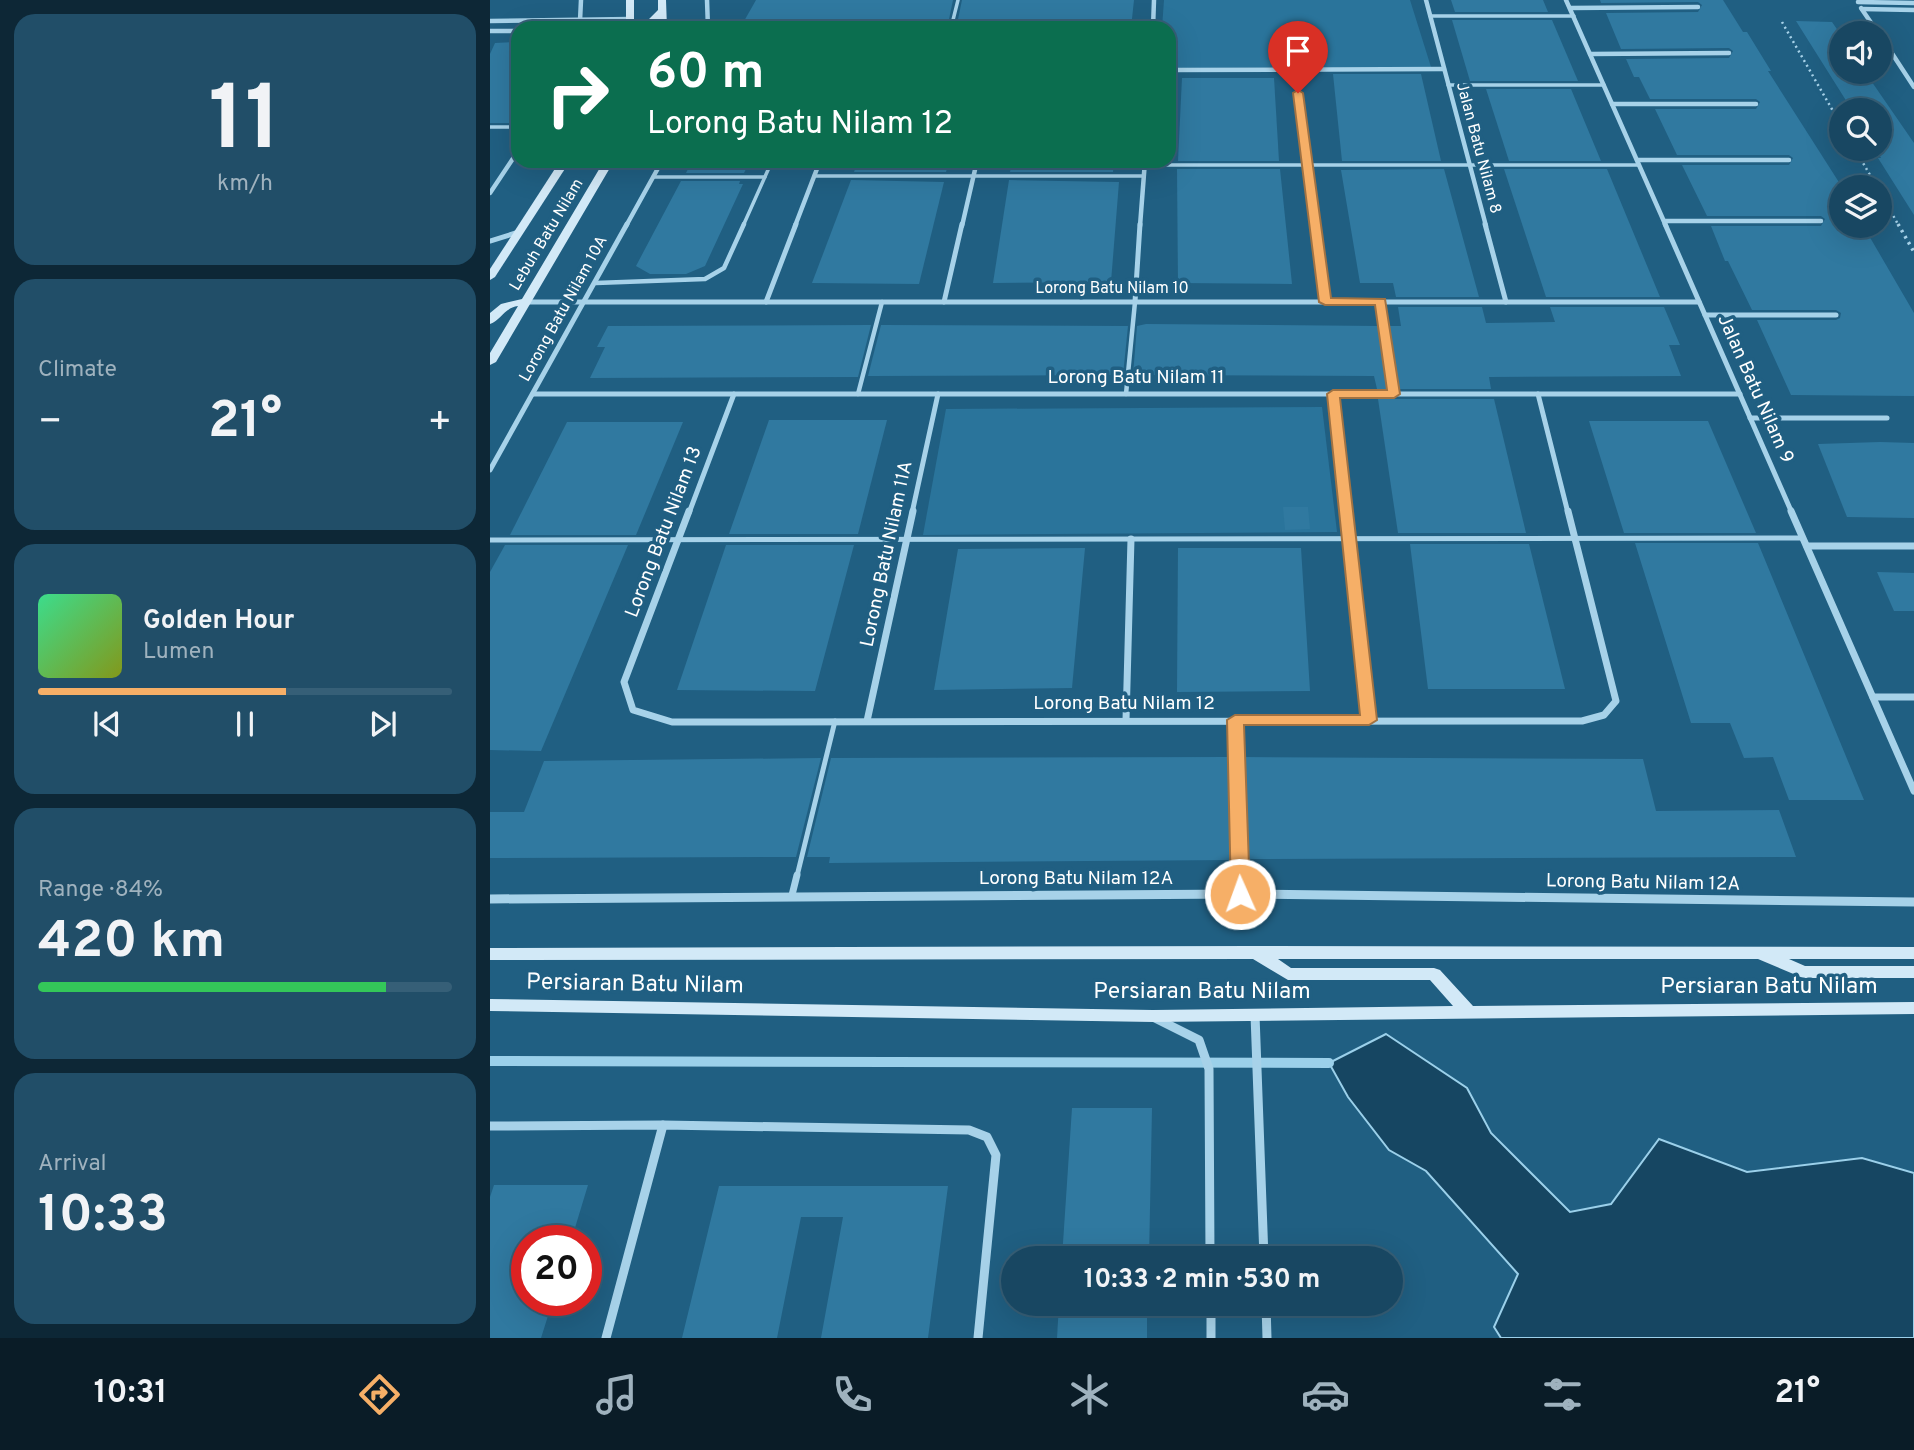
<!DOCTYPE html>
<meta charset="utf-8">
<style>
:root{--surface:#184762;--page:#214e68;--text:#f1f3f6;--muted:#9fb2be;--line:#365f77;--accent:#f6af67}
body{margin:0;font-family:Overpass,sans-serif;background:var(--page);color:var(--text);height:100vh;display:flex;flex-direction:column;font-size:26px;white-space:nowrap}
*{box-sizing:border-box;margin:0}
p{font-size:23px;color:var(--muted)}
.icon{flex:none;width:38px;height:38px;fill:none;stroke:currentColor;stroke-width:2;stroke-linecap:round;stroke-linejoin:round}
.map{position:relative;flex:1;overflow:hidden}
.side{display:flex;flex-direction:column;gap:14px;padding:14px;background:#0d2736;width:490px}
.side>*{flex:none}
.top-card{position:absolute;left:21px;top:21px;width:665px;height:147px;border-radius:21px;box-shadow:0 7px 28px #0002,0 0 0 2px var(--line);background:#0b6e4f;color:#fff;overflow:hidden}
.buttons{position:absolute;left:1339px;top:21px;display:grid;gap:14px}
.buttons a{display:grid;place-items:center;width:63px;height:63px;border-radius:50%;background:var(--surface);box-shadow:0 7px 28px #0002,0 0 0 2px var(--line);font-size:35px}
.speed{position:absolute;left:21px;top:1225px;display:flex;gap:14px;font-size:35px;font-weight:700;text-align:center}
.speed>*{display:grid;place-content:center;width:91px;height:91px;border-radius:50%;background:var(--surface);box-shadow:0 7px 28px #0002,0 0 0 2px var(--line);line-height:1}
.speed .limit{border:10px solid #d22;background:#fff;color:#111}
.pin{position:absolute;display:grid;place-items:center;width:60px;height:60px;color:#fff;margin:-72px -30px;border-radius:50% 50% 50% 0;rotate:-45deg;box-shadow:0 0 7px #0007}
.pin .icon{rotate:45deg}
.me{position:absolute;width:77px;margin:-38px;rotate:358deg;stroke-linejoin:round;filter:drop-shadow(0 0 5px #0008)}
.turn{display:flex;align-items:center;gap:24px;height:147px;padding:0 21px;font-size:32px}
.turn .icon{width:91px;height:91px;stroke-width:2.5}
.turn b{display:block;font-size:49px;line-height:60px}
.big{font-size:52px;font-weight:700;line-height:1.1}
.side .tile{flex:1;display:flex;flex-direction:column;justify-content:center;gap:10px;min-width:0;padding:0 24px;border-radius:21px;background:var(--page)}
.side .dial{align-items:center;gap:0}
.dial b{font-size:91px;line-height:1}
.song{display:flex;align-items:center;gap:21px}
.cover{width:84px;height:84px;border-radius:10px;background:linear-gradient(135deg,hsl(150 70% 55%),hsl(70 70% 35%))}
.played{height:7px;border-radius:4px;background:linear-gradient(90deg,var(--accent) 60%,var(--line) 60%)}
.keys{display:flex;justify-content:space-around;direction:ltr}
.heat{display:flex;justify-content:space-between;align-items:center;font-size:38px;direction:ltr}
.charge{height:10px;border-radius:5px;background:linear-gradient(90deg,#34c759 84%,var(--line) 0)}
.trip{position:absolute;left:511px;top:1246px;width:402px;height:70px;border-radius:35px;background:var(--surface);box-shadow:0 7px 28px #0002,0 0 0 2px var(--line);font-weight:700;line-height:70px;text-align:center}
.dock{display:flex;height:112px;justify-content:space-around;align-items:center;background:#0a1c27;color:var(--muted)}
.dock .icon{width:49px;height:49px}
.dock .active{color:var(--accent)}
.dock b{font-size:32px;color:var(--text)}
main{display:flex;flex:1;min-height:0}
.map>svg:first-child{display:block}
</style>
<main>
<section class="side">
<div class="tile dial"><b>11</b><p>km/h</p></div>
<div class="tile"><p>Climate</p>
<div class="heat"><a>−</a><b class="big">21°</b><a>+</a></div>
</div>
<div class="tile">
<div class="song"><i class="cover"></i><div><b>Golden Hour</b><p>Lumen</p></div></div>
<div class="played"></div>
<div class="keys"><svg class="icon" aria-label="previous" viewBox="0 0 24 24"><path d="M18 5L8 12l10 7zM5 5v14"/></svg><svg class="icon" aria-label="pause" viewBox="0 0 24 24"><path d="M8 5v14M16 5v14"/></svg><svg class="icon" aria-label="next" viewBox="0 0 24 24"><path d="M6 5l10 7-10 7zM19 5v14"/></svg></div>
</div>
<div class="tile"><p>Range · 84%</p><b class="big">420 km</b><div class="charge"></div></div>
<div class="tile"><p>Arrival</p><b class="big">10:33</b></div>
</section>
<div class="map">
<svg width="1424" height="1338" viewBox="0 0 1424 1338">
<rect width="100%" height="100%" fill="#205f82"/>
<g fill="#2a749b">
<path d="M 674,0 L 920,0 L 941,67 L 679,68 L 679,28 L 672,28 Z"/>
<path d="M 832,407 L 847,532 L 433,535 L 456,409 Z"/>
</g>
<path fill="#164662" stroke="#9bd0ea" stroke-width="2" d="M 896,1034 L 977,1088 L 1001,1133 L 1080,1212 L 1121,1204 L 1169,1139 L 1257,1172 L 1372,1158 L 1424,1173 L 1424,1338 L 1011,1338 L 1004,1327 L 1028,1274 L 936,1171 L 899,1150 L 858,1097 L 839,1063 Z"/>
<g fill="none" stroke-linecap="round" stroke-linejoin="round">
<path stroke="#9bd0ea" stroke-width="10" d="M 0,1061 L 839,1063"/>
</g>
<g fill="#3079a0">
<path d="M 266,0 L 463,0 L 458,24 L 253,23 Z"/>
<path d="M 472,0 L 644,0 L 641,28 L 476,28 L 477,24 L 467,24 Z"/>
<path d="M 961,0 L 1053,0 L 1058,12 L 965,12 Z"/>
<path d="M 1110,0 L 1233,0 L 1253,32 L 1257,32 L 1281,71 L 1278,71 L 1352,187 L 1351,226 L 1377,226 L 1382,234 L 1378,234 L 1424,313 L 1424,396 L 1301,395 L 1267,320 L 1346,320 L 1350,318 L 1351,313 L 1346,310 L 1262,310 L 1238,261 L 1235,261 L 1221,226 L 1331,226 L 1335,219 L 1331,216 L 1217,216 L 1192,165 L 1299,165 L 1303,158 L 1299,155 L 1187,155 L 1165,109 L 1266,109 L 1270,102 L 1266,99 L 1160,99 L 1149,77 L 1144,77 L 1136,59 L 1239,58 L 1243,51 L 1239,48 L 1131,49 L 1116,13 L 1208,12 L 1212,5 L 1208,2 L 1111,3 Z"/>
<path d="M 962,20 L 1062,20 L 1088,81 L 980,81 Z"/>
<path d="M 1306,21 L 1342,22 L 1351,35 L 1351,72 L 1375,72 L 1424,143 L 1424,215 L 1388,158 L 1391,158 L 1386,149 L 1390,149 L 1390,110 L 1362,110 Z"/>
<path d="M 28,42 L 28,112 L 20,123 L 0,123 L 0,54 L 5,43 Z"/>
<path d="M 843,74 L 931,74 L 951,161 L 852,161 Z"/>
<path d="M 692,78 L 784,78 L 789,161 L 688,161 Z"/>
<path d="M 996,89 L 1081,89 L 1111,161 L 1019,161 Z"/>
<path d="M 202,161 L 260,161 L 254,173 L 196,173 Z"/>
<path d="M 368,161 L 459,161 L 456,172 L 364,172 Z"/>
<path d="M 522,161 L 624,161 L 623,172 L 520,172 Z"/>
<path d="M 687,169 L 790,169 L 802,284 L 688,283 Z"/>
<path d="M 954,169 L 989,297 L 906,297 L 903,283 L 870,283 L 851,170 Z"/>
<path d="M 1014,169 L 1117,169 L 1170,297 L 1056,297 Z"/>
<path d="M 361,180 L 454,182 L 429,284 L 322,283 Z"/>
<path d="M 519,180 L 629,182 L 621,282 L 503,283 Z"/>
<path d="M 191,181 L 250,181 L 249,184 L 253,184 L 215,266 L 196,274 L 160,274 L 146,266 Z"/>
<path d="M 908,307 L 992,307 L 996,323 L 1065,322 L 1060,307 L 1174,307 L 1190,345 L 1179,345 L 1191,376 L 999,377 L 1001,389 L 908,389 L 898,326 L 911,326 Z"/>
<path d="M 656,324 L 889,326 L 898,389 L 887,389 L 884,376 L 643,375 L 647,326 Z"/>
<path d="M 381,325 L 368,377 L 100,378 L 115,347 L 107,347 L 118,326 Z"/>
<path d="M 391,325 L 638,326 L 633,375 L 378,376 Z"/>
<path d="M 888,399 L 1004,399 L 1036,533 L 908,533 Z"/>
<path d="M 279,420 L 397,420 L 368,534 L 239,534 Z"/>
<path d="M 1099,421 L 1218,421 L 1266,533 L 1134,533 Z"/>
<path d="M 77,422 L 193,422 L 146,535 L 20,535 Z"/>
<path d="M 1390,442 L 1424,443 L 1424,518 L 1357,517 L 1328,444 Z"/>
<path d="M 793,507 L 818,507 L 820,529 L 795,530 Z"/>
<path d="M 1145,543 L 1268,543 L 1374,800 L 1299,800 L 1283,757 L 1254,758 L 1240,723 L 1201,723 Z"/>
<path d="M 920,544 L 1039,544 L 1075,689 L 938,689 Z"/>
<path d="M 15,545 L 138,545 L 51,751 L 0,750 L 0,572 Z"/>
<path d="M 236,545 L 364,545 L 325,691 L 187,690 Z"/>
<path d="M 595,548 L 582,688 L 444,690 L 468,549 Z"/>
<path d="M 688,548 L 811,548 L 820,691 L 687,692 Z"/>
<path d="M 1387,572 L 1424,573 L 1424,611 L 1404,611 Z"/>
<path d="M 741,757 L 743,860 L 339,863 L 340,857 L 317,857 L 341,758 Z"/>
<path d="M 751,757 L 1153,759 L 1166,811 L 1289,810 L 1306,857 L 754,859 Z"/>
<path d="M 331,758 L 306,857 L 0,858 L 0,812 L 34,812 L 54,761 Z"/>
<path d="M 582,1108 L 662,1108 L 659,1258 L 572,1258 Z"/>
<path d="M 4,1185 L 98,1185 L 81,1241 L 37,1241 L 37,1300 L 63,1300 L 51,1338 L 0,1338 L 0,1197 Z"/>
<path d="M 229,1186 L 458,1186 L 438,1338 L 331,1338 L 353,1217 L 311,1217 L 287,1338 L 192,1338 Z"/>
<path d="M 569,1304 L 657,1304 L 657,1338 L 567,1338 Z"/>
</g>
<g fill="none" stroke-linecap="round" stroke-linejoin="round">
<g stroke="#a7d2e9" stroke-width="2.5" stroke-dasharray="2 3.5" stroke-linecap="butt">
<path d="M 1292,22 L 1351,125"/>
<path d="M 1365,149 L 1387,187"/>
<path d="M 1390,192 L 1409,226"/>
</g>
<path stroke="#a7d2e9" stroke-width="3.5" stroke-dasharray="2.5 4.5" stroke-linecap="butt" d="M 1408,224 L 1424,252"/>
<g stroke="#a7d2e9" stroke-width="3.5">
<path d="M 940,16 L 1084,16"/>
<path d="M 461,28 L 468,0"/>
<path d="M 958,85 L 1114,85"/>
<path d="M 0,127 L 28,127"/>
<path d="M 654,165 L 1149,165"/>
<path d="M 324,176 L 654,176"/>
<path d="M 163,177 L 275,177"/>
<path d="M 253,226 L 282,161"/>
</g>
<g stroke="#a7d2e9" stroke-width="4.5">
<path d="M 106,283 L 215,279 L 234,268 L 254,224"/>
<path d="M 890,302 L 904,394"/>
<path d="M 368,394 L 392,302"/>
<path d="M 636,394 L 645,302"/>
</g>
<g stroke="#a7d2e9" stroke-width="5">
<path d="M 0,540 L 1313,538"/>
<path d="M 745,720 L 749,876"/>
<path d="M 307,876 L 345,721"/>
</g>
<g stroke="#a7d2e9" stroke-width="7">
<path d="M 749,875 L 750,894"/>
<path d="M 302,895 L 307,875"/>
</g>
<g stroke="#a7d2e9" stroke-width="4.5">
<path d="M 217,0 L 218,28"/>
<path d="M 936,0 L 996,226"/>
<path d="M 1076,0 L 1176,226"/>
<path d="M 1368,2 L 1424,3"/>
<path d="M 1080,8 L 1208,7"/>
<path d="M 1371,8 L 1388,33"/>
<path d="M 1372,9 L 1424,10"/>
<path d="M 0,21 L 140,19"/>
<path d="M 90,21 L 91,0"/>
<path d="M 663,28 L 664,0"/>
<path d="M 0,31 L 28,31"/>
<path d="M 1390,35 L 1424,87"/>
<path d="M 1100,54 L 1239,53"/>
<path d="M 805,69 L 825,226"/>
<path d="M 679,70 L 954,69"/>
<path d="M 1122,104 L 1266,104"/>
<path d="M 1147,160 L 1299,160"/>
<path d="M 0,193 L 28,151"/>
<path d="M 1174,221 L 1331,221"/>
<path d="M 136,226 L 172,161"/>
<path d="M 305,226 L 330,161"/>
<path d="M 472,226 L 487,161"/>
<path d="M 650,226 L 655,161"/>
</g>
<g stroke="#a7d2e9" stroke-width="5">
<path d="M 825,224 L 835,302"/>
<path d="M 995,224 L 1016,302"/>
<path d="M 1175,224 L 1302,513"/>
<path d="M 0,241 L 29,232"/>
<path d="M 36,302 L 1209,302"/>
<path d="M 276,302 L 306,224"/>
<path d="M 454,302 L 472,224"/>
<path d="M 645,302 L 650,224"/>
<path d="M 1215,315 L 1346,315"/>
<path d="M 43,394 L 1250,394"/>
<path d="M 843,394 L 856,513"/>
<path d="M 1048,394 L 1078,513"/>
<path d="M 1260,418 L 1397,418"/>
<path d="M 0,470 L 137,224"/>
<path d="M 199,513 L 244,394"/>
<path d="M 422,513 L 448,394"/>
</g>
<g stroke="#a7d2e9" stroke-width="7">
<path d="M 199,511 L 134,682 L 143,710 L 182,722 L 1092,721 L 1114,715 L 1126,701 L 1078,511"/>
<path d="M 856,511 L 879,720"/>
<path d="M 1301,511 L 1424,791"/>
<path d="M 1317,546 L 1424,546"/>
<path d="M 1383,697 L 1424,697"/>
<path d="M 636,720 L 641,539"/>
<path d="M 377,721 L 423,511"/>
</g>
<g stroke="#a7d2e9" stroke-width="9">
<path d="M 0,899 L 750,894 L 1424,902"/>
<path d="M 765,1015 L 774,1258"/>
<path d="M 665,1018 L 709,1040 L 719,1069 L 720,1258"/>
<path d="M 0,1126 L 173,1125 L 479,1130 L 497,1137 L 506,1155 L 488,1338"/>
<path d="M 721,1304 L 721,1338"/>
<path d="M 776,1304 L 777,1338"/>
<path d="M 116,1338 L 173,1125"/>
</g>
<g fill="#d2e9f7" fill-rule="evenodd">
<rect x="136" y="0" width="8" height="28"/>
<path d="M 168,0 L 176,0 L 177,28 L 169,28 L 169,19 L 160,28 L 147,28 L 154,24 L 168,10 Z"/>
<path d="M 70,161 L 80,161 L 5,277 L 0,280 L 0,269 Z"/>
<path d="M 114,161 L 124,161 L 6,362 L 0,365 L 0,353 L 28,306 C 14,308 11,320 0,324 L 0,313 L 11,304 L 32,299 Z"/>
<path d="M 764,946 L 1424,947 L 1424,959 L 1299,959 L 1315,966 L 1424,966 L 1424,978 L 1313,978 L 1268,959 L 788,959 L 801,968 L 944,968 L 950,970 L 983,1006 L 1424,1002 L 1424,1014 L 663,1022 L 0,1011 L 0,999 L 663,1010 L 963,1006 L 940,980 L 798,980 L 763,959 L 0,960 L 0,948 Z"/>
</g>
</g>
<path fill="#f6af67" stroke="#a07243" stroke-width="2" d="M 808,90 L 813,93 L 841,298 L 895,299 L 910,394 L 904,398 L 850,398 L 887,720 L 879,725 L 754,725 L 760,894 L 757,899 L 744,899 L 741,894 L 737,720 L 745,715 L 870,715 L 837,394 L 843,390 L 897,390 L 885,305 L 835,305 L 829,302 L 803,93 Z"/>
<g text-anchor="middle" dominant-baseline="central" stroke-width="7" stroke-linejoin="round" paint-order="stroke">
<g font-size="16" fill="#fff" stroke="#205f82">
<text transform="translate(988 148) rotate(75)">Jalan Batu Nilam 8</text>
<text transform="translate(57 235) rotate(-59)">Lebuh Batu Nilam</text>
<text x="622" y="289">Lorong Batu Nilam 10</text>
<text transform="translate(74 309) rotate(-61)">Lorong Batu Nilam 10A</text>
</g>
<g font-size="19" fill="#fff" stroke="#205f82">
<text x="646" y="378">Lorong Batu Nilam 11</text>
<text transform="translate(1265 389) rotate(66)">Jalan Batu Nilam 9</text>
<text transform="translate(174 532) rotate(-69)">Lorong Batu Nilam 13</text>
<text transform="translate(397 554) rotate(-78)">Lorong Batu Nilam 11A</text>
<text x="634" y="704">Lorong Batu Nilam 12</text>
<text x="586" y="879">Lorong Batu Nilam 12A</text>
<text transform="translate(1153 883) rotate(1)">Lorong Batu Nilam 12A</text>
</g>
<g font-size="23" fill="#fff" stroke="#205f82">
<text transform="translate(145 985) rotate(1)">Persiaran Batu Nilam</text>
<text x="1279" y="987">Persiaran Batu Nilam</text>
<text x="712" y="992">Persiaran Batu Nilam</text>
</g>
</g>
</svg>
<div class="buttons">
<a><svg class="icon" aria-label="sound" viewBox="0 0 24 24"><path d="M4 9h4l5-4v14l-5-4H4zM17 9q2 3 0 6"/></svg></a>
<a><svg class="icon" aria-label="search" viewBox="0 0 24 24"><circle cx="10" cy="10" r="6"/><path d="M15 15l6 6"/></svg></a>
<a><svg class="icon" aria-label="layers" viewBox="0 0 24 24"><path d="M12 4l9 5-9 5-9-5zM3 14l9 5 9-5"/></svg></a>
</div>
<div class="speed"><div class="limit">20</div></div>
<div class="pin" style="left:808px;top:93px;background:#d93025"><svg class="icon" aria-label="arrive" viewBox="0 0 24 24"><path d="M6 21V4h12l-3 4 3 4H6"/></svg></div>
<svg class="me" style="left:750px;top:894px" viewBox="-20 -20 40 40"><circle r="17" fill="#f6af67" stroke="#fff" stroke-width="3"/><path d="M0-11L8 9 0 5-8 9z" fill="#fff"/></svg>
<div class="trip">10:33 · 2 min · 530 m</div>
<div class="top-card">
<div class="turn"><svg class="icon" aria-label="right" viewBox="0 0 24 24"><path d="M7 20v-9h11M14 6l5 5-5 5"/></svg><div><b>60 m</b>Lorong Batu Nilam 12</div></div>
</div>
</div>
</main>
<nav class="dock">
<b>10:31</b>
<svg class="icon active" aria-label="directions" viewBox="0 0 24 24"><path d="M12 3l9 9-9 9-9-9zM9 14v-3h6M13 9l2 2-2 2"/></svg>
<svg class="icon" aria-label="music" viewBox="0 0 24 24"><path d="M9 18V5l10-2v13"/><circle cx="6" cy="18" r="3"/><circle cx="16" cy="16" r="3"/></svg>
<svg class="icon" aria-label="phone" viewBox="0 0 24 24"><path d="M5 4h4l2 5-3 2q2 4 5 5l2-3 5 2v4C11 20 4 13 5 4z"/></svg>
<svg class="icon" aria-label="climate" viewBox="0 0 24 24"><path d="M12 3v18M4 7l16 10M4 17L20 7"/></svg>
<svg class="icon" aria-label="car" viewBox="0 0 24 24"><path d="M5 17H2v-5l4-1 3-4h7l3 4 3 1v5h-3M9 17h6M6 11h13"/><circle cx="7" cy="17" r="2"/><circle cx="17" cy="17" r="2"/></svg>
<svg class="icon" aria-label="filters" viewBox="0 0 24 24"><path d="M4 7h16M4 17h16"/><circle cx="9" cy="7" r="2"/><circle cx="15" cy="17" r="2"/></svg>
<b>21°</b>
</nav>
